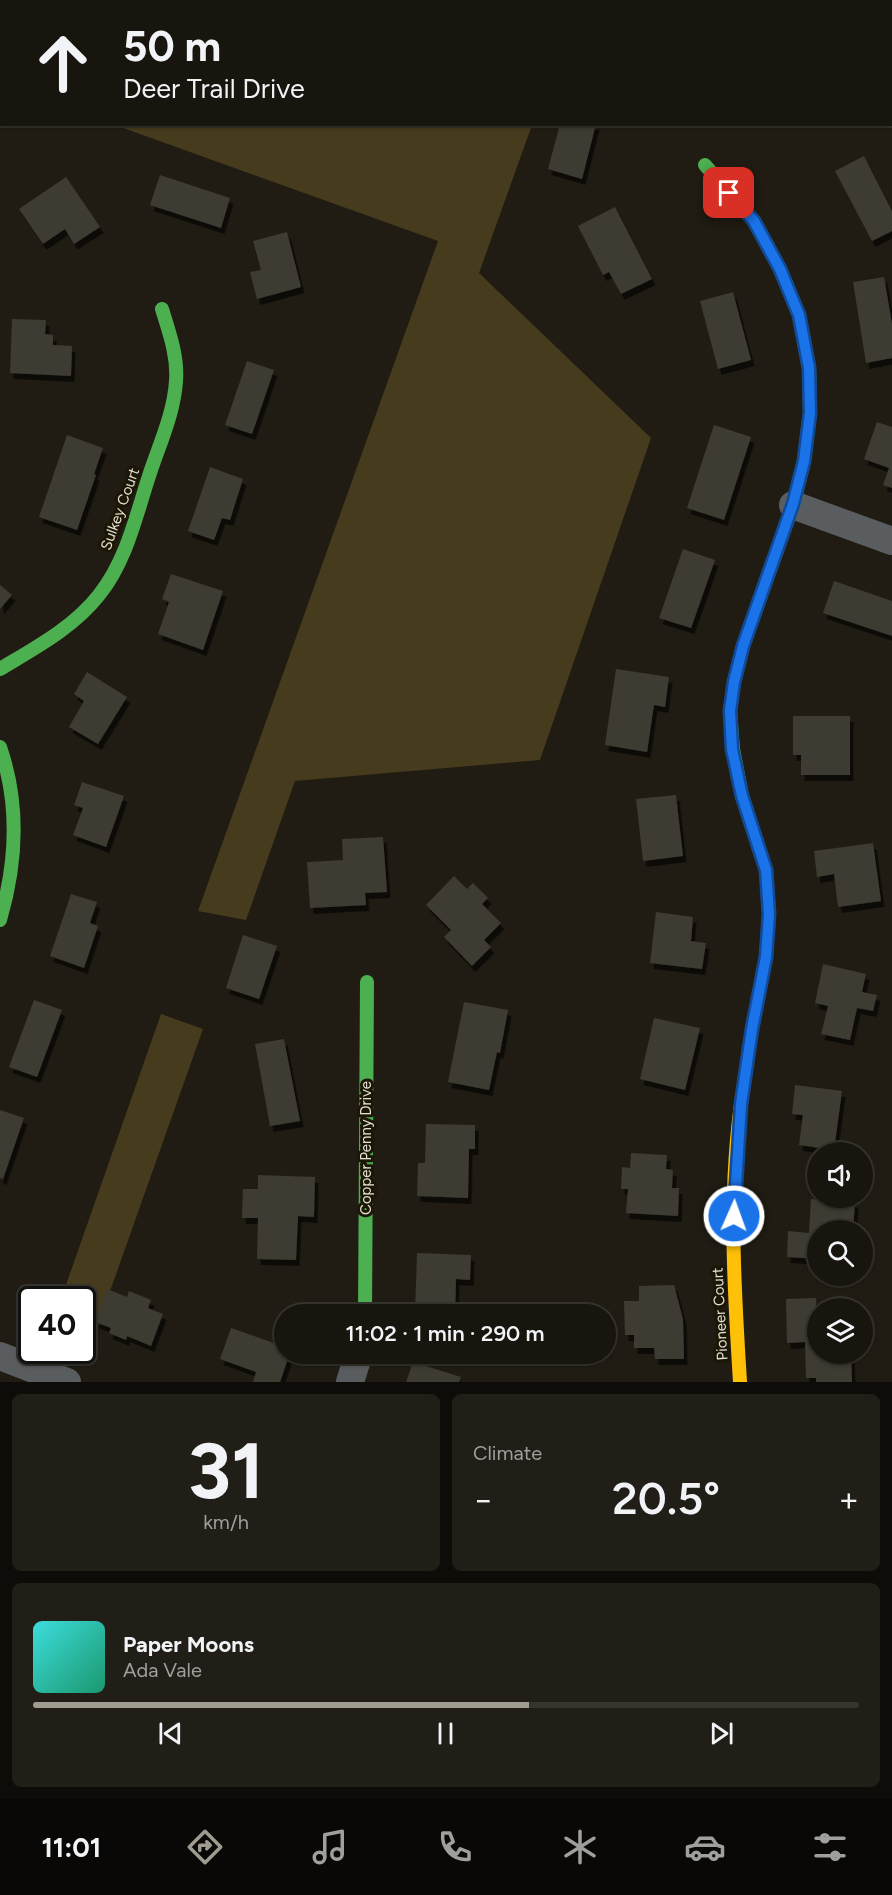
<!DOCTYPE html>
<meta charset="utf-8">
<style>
:root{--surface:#18150e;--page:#211e17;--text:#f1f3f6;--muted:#9f9f9e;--line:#36342e;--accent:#9f9b91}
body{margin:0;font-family:Figtree,sans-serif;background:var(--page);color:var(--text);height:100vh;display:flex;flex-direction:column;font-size:22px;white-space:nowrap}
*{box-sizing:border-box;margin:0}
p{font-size:20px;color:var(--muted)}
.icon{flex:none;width:33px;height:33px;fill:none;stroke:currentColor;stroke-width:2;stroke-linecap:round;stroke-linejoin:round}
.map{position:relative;height:1382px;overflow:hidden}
.panel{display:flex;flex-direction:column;gap:12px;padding:12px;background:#0d0c08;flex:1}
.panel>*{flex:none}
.top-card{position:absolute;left:0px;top:0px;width:892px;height:126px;box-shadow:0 2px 4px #0004,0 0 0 2px var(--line);background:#18150e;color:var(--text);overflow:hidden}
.controls{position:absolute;left:807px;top:1142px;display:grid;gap:12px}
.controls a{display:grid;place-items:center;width:66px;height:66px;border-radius:50%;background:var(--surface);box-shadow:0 2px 4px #0004,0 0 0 2px var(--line);font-size:30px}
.speed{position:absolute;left:18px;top:1286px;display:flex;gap:12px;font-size:30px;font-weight:700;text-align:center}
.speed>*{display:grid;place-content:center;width:78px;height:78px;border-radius:50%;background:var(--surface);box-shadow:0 2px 4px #0004,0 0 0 2px var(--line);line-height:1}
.speed .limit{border:3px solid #111;border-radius:9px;background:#fff;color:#111}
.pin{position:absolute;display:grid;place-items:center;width:51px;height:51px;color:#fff;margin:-26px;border-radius:12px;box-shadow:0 3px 9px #0006}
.me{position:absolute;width:66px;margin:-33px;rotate:2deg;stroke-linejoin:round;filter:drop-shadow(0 0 4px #0008)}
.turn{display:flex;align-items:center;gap:21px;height:126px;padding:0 24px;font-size:27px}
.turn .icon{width:78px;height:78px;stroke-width:2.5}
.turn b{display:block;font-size:42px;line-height:51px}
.big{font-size:45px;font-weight:600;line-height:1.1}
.panel .card{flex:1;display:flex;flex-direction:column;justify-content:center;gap:9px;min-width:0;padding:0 21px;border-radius:9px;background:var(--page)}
.panel .dial{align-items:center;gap:0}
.dial b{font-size:78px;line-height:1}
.song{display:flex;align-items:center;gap:18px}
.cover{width:72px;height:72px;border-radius:9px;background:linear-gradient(135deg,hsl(180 70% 55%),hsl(160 70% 35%))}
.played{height:6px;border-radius:3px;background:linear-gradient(90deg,var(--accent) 60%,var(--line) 60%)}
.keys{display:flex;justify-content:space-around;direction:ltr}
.heat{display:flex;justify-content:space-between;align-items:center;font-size:33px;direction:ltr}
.panel .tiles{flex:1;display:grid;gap:12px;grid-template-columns:1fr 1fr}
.card:last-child{grid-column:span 2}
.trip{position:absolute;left:274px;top:1304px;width:342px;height:60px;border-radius:30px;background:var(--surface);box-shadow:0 2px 4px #0004,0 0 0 2px var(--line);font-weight:600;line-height:60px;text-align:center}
.menu{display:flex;height:96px;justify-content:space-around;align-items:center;background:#0a0806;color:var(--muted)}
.menu .icon{width:42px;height:42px}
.menu .selected{color:var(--accent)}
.menu b{font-size:27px;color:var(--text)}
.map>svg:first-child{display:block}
</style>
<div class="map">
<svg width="892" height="1382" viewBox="0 0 892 1382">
<defs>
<filter id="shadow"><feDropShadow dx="3.5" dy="6" stdDeviation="0" flood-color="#0009"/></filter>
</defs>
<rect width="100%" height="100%" fill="#201c13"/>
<g fill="#463b1c">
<path d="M 0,0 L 576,0 L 575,2 L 2,2 L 2,123 L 0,127 Z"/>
<path d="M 115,125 L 532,125 L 479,273 L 651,438 L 540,760 L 295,781 L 246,920 L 198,911 L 438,241 Z"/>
<path d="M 161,1014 L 203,1029 L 87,1356 L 72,1350 L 82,1350 L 82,1299 L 61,1299 Z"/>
</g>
<g fill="#3e3a32" filter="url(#shadow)">
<path d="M 560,124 L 596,124 L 582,179 L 548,169 Z"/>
<path d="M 864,156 L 892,211 L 892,231 L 872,241 L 835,171 Z"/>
<path d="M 160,175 L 230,198 L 221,228 L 150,205 Z"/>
<path d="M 66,177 L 100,227 L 74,244 L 65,229 L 43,244 L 19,209 Z"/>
<path d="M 615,207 L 652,279 L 621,294 L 609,272 L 603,275 L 578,226 Z"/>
<path d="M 287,232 L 301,287 L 257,299 L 250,272 L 261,270 L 253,241 Z"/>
<path d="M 884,277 L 892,324 L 892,358 L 866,363 L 853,282 Z"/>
<path d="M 733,292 L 751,360 L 718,369 L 700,301 Z"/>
<path d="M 12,319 L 46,320 L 45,334 L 53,335 L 53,345 L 72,346 L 71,376 L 10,373 Z"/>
<path d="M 247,361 L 274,370 L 252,434 L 225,425 Z"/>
<path d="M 877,422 L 892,427 L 892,488 L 883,485 L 889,468 L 864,459 Z"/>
<path d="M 714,425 L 751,437 L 724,520 L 687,508 Z"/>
<path d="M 67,435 L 103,448 L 94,474 L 96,475 L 77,530 L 39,517 Z"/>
<path d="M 210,467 L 243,479 L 230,520 L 222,518 L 214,540 L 188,531 Z"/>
<path d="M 683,549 L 715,560 L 691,628 L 659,618 Z"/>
<path d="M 171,574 L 223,591 L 203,650 L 158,634 L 169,602 L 162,599 Z"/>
<path d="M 834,581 L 892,601 L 892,636 L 823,613 Z"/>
<path d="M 0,585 L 12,595 L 0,609 Z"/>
<path d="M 616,669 L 669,677 L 665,707 L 654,705 L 647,752 L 605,745 Z"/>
<path d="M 87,672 L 127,697 L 98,744 L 69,727 L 84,701 L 74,694 Z"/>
<path d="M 793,716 L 850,716 L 850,775 L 801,775 L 801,755 L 793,755 Z"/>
<path d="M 82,782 L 124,796 L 106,847 L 73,835 L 83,808 L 74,805 Z"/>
<path d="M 676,795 L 683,856 L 643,861 L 636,799 Z"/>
<path d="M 383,837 L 387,892 L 365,893 L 366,905 L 310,908 L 307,862 L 343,860 L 342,839 Z"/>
<path d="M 873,843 L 881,901 L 838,907 L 834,874 L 817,877 L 814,851 Z"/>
<path d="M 454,876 L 467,889 L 473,883 L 488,898 L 482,904 L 501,923 L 484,940 L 491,947 L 472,966 L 444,937 L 451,930 L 426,905 Z"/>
<path d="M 71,894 L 97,902 L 90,923 L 98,926 L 84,968 L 50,956 Z"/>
<path d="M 656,912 L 693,917 L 691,941 L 706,943 L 702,969 L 650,963 Z"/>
<path d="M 243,935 L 277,946 L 259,999 L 226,988 Z"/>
<path d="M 823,964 L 866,974 L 862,992 L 877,995 L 873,1011 L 857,1008 L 850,1040 L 821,1034 L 828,1006 L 815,1003 Z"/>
<path d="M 34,1000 L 62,1010 L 37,1077 L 9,1067 Z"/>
<path d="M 464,1002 L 508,1010 L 500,1053 L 497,1052 L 489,1090 L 448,1082 Z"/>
<path d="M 654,1018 L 700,1028 L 685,1090 L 640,1079 Z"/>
<path d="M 284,1039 L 300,1121 L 270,1126 L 255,1044 Z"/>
<path d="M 795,1085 L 842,1091 L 834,1150 L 799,1145 L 803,1115 L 792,1114 Z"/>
<path d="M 0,1110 L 24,1118 L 3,1179 L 0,1178 Z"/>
<path d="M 426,1124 L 475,1125 L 475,1149 L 469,1149 L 468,1198 L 417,1196 L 418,1163 L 425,1163 Z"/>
<path d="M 631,1153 L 667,1155 L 666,1169 L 673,1170 L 672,1188 L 679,1188 L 678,1216 L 626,1213 L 628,1189 L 621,1189 L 622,1167 L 630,1168 Z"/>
<path d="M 258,1175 L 315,1177 L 314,1217 L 298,1216 L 296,1260 L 257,1259 L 258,1218 L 242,1218 L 243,1189 L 258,1189 Z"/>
<path d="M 811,1199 L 855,1202 L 853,1230 L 818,1230 L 818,1259 L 787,1257 L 788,1231 L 809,1233 Z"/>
<path d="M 417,1253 L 471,1255 L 470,1280 L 456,1279 L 455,1314 L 415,1312 Z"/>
<path d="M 674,1285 L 683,1319 L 684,1359 L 655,1359 L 654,1348 L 634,1348 L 634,1335 L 625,1335 L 624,1301 L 639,1301 L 639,1286 Z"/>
<path d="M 107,1289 L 127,1297 L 129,1291 L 151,1300 L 148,1308 L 163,1314 L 151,1346 L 127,1336 L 126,1340 L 109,1333 L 111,1328 L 95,1322 Z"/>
<path d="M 816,1298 L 818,1353 L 851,1353 L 852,1382 L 816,1382 L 816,1378 L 806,1378 L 805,1342 L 787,1343 L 786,1299 Z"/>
<path d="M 231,1328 L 285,1347 L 285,1353 L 290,1353 L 280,1382 L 253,1382 L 256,1372 L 220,1359 Z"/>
<path d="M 413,1362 L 461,1377 L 459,1382 L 406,1382 Z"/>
</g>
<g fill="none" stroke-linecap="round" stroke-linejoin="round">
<g stroke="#595d5f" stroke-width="28">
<path d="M 793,505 L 892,541"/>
<path d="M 0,1356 L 67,1382"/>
<path d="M 350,1382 L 359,1353"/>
</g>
<g stroke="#4caf50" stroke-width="14">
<path d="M 705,165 L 754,221 L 780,269 L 799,315 L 809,368 L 810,413 L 804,461 L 793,505 L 743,646 L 734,682 L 730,711 L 733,749 L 742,796 L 764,864"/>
<path d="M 0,669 C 35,648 73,628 99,595 C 127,560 136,515 150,473 C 160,443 174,413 176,381 C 178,356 169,332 162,309"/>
<path d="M 0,747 C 20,805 17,862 0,920"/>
<path d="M 365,1314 L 367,982"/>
</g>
<path stroke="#ffc107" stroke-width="14" d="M 740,1382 C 734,1287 728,1192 742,1097"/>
<path stroke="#c62828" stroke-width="14" d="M 742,1097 L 752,1029 L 766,957 L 769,914 L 766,870 L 764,864"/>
</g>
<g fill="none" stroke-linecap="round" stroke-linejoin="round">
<defs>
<path id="route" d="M 729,193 L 754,221 L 780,269 L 799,315 L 809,368 L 810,413 L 804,461 L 793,504 L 743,646 L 734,682 L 730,711 L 732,749 L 742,796 L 766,870 L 769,914 L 766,957 L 752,1029 L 741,1104 L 734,1216"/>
</defs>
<use href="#route" stroke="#114b97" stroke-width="15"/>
<use href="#route" stroke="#1a73e8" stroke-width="10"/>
</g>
<g text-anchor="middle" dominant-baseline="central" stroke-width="6" stroke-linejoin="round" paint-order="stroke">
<g font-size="15" fill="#e4e0d5" stroke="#1c1604">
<text transform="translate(120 509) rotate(-70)">Sulkey Court</text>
<text transform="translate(366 1148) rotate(-90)">Copper Penny Drive</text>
<text transform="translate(720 1314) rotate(-93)">Pioneer Court</text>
</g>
</g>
</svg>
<div class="controls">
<a><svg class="icon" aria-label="sound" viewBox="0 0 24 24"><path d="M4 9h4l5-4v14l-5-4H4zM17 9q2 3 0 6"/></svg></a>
<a><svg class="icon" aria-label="search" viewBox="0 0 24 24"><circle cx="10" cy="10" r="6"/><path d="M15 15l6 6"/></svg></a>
<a><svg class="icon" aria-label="layers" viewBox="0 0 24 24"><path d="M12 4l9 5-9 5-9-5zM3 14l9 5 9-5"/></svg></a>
</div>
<div class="speed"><div class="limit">40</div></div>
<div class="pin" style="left:729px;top:193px;background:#d93025"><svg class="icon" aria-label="arrive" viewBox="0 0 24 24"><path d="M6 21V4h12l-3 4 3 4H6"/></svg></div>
<svg class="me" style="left:734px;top:1216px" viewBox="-20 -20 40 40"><circle r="17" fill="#1a73e8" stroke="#fff" stroke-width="3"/><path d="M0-11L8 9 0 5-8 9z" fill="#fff"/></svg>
<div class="trip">11:02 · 1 min · 290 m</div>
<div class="top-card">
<div class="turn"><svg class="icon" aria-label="ahead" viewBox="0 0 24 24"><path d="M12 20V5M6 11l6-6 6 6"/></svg><div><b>50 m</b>Deer Trail Drive</div></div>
</div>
</div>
<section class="panel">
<div class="tiles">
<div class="card dial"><b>31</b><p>km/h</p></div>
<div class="card"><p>Climate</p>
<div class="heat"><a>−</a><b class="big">20.5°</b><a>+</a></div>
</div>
<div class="card">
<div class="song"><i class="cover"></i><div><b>Paper Moons</b><p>Ada Vale</p></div></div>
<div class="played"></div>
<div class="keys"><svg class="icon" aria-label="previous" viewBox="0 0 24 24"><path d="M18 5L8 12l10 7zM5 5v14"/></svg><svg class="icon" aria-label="pause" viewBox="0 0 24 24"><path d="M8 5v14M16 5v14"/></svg><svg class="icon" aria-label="next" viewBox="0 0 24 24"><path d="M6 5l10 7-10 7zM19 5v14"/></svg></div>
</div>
</div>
</section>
<nav class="menu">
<b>11:01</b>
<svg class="icon selected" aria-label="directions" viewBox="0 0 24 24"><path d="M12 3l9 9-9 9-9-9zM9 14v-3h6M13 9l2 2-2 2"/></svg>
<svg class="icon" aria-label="music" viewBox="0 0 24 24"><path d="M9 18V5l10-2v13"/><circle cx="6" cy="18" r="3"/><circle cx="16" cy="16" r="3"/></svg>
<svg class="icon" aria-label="phone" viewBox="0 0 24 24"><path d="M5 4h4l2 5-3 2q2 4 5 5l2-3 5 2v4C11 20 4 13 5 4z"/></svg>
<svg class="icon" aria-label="climate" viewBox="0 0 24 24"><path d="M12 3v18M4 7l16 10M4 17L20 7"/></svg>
<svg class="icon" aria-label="car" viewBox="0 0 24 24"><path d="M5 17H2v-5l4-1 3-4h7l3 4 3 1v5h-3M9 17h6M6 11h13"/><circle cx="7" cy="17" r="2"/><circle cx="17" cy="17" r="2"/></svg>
<svg class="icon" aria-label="filters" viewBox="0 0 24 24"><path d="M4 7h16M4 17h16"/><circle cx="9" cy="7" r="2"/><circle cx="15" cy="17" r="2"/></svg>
</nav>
